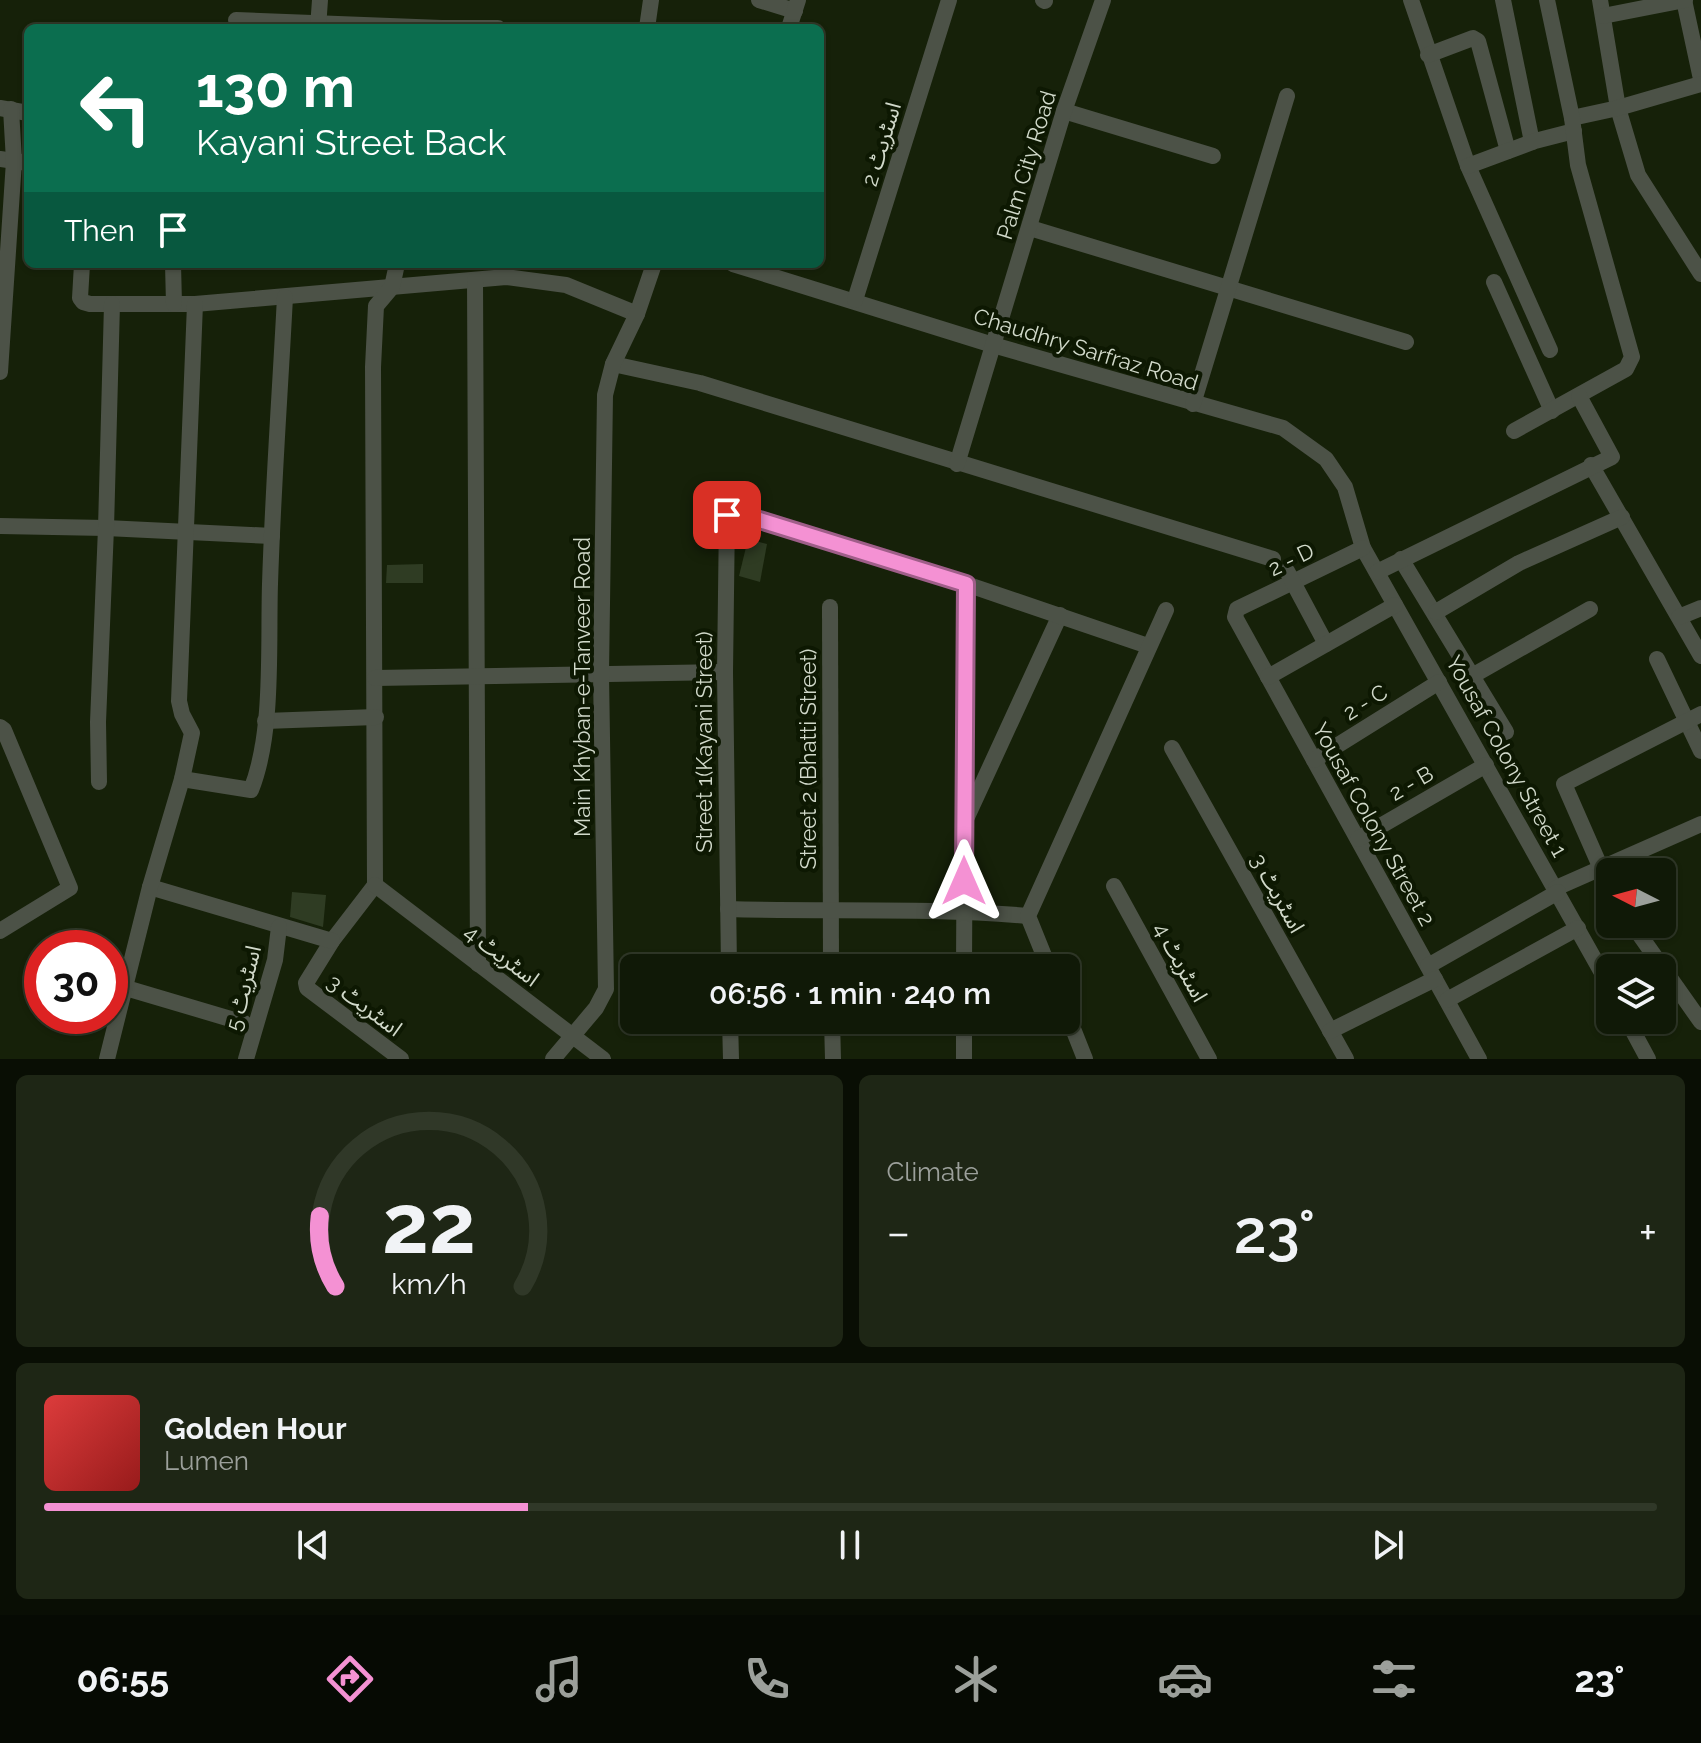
<!DOCTYPE html>
<meta charset="utf-8">
<style>
:root{--surface:#101907;--page:#1e2615;--text:#f1f3f6;--muted:#9ca09b;--line:#303828;--accent:#f491d3}
body{margin:0;font-family:Raleway,"Noto Sans Arabic",sans-serif;background:var(--page);color:var(--text);height:100vh;display:flex;flex-direction:column;font-size:30px;white-space:nowrap}
*{box-sizing:border-box;margin:0}
p{font-size:26px;color:var(--muted)}
.icon{flex:none;width:44px;height:44px;fill:none;stroke:currentColor;stroke-width:2;stroke-linecap:round;stroke-linejoin:round}
.map{position:relative;height:1059px;overflow:hidden}
.panel{display:flex;flex-direction:column;gap:16px;padding:16px;background:#090e04;flex:1}
.panel>*{flex:none}
.guide{position:absolute;left:24px;top:24px;width:800px;height:244px;border-radius:12px;box-shadow:0 2px 6px #0004,0 0 0 2px var(--line);background:#0b6e4f;color:#fff;overflow:hidden}
.needle{width:52px;rotate:276deg}
.controls{position:absolute;left:1596px;top:858px;display:grid;gap:16px}
.controls a{display:grid;place-items:center;width:80px;height:80px;border-radius:12px;background:var(--surface);box-shadow:0 2px 6px #0004,0 0 0 2px var(--line);font-size:40px}
.speed{position:absolute;left:24px;top:930px;display:flex;gap:16px;font-size:40px;font-weight:700;text-align:center}
.speed>*{display:grid;place-content:center;width:104px;height:104px;border-radius:50%;background:var(--surface);box-shadow:0 2px 6px #0004,0 0 0 2px var(--line);line-height:1}
.speed .limit{border:12px solid #d22;background:#fff;color:#111}
.pin{position:absolute;display:grid;place-items:center;width:68px;height:68px;color:#fff;margin:-34px;border-radius:16px;box-shadow:0 4px 12px #0006}
.me{position:absolute;width:88px;margin:-44px;rotate:0deg;stroke-linejoin:round;filter:drop-shadow(0 0 6px #0008)}
.turn{display:flex;align-items:center;gap:28px;height:168px;padding:0 40px;font-size:36px}
.turn .icon{width:104px;height:104px;stroke-width:2.5}
.turn b{display:block;font-size:56px;line-height:68px}
.then{display:flex;align-items:center;height:76px;padding:0 40px;background:#0003;gap:16px;font-size:30px}
.big{font-size:60px;font-weight:600;line-height:1.1}
.panel .card{flex:1;display:flex;flex-direction:column;justify-content:center;gap:12px;min-width:0;padding:0 28px;border-radius:12px;background:var(--page)}
.panel .dial{align-items:center;gap:0}
.dial svg{height:208px;overflow:visible;fill:none;stroke:var(--line);stroke-width:7;stroke-linecap:round;text-anchor:middle}
.dial text{fill:var(--text);stroke:none}
.song{display:flex;align-items:center;gap:24px}
.cover{width:96px;height:96px;border-radius:12px;background:linear-gradient(135deg,hsl(0 70% 55%),hsl(0 70% 35%))}
.played{height:8px;border-radius:4px;background:linear-gradient(90deg,var(--accent) 30%,var(--line) 30%)}
.keys{display:flex;justify-content:space-around;direction:ltr}
.heat{display:flex;justify-content:space-between;align-items:center;font-size:44px;direction:ltr}
.panel .tiles{flex:1;display:grid;gap:16px;grid-template-columns:1fr 1fr}
.card:last-child{grid-column:span 2}
.trip{position:absolute;left:620px;top:954px;width:460px;height:80px;border-radius:12px;background:var(--surface);box-shadow:0 2px 6px #0004,0 0 0 2px var(--line);font-weight:600;line-height:80px;text-align:center}
.tab-bar{display:flex;height:128px;justify-content:space-around;align-items:center;background:#060a03;color:var(--muted)}
.tab-bar .icon{width:56px;height:56px}
.tab-bar .current{color:var(--accent)}
.tab-bar b{font-size:36px;color:var(--text)}
.map>svg:first-child{display:block}
</style>
<div class="map">
<svg width="1701" height="1059" viewBox="0 0 1701 1059">
<rect width="100%" height="100%" fill="#162109"/>
<g fill="#2f3c23">
<path d="M 748,539 L 767,544 L 760,582 L 739,576 Z"/>
<path d="M 423,564 L 423,583 L 386,583 L 387,565 Z"/>
<path d="M 292,892 L 326,895 L 323,927 L 290,917 Z"/>
</g>
<g fill="none" stroke-linecap="round" stroke-linejoin="round">
<g stroke="#4c5247" stroke-width="16">
<path d="M 759,0 L 795,11"/>
<path d="M 1043,0 L 1045,1"/>
<path d="M 1411,0 L 1468,166 L 1550,350"/>
<path d="M 1503,0 L 1532,142"/>
<path d="M 1600,0 L 1618,108 L 1638,175 L 1701,274"/>
<path d="M 1684,0 L 1701,79"/>
<path d="M 1603,16 L 1685,0"/>
<path d="M 236,20 L 442,28"/>
<path d="M 318,28 L 320,0"/>
<path d="M 442,28 L 498,28"/>
<path d="M 647,28 L 651,0"/>
<path d="M 789,28 L 798,0"/>
<path d="M 1428,55 L 1473,38 L 1478,41 L 1508,151"/>
<path d="M 0,108 L 28,113"/>
<path d="M 1064,111 L 1213,156"/>
<path d="M 1572,118 L 1618,108 L 1701,84"/>
<path d="M 0,159 L 28,163"/>
<path d="M 1468,166 L 1535,141 L 1574,131"/>
<path d="M 1030,228 L 1406,342"/>
<path d="M 82,264 L 80,298 L 83,302 L 90,304 L 195,304 L 506,277 L 566,285 L 637,314"/>
<path d="M 173,264 L 174,304"/>
<path d="M 397,264 L 392,287 L 376,306 L 373,367 L 375,885 L 332,941 L 306,983 L 307,988 L 401,1059"/>
<path d="M 733,264 L 993,345 L 1283,428 L 1326,459 L 1345,487 L 1363,548 L 1610,987"/>
<path d="M 475,280 L 478,964"/>
<path d="M 1494,282 L 1552,411"/>
<path d="M 855,300 L 949,0"/>
<path d="M 613,364 L 700,383 L 1273,559"/>
<path d="M 0,372 L 14,161 L 11,109"/>
<path d="M 1193,404 L 1287,96"/>
<path d="M 1514,431 L 1626,369 L 1632,357 L 1578,165 L 1572,118 L 1547,0"/>
<path d="M 957,464 L 1064,111 L 1103,0"/>
<path d="M 1591,465 L 1701,656"/>
<path d="M 0,526 L 106,528 L 272,536"/>
<path d="M 1363,548 L 1237,609 L 1235,617 L 1479,1059"/>
<path d="M 1401,559 L 1506,732"/>
<path d="M 1287,571 L 1326,644"/>
<path d="M 1377,572 L 1612,457 L 1579,396"/>
<path d="M 830,607 L 831,968"/>
<path d="M 1436,612 L 1519,563 L 1622,517"/>
<path d="M 1679,617 L 1701,608"/>
<path d="M 1657,659 L 1701,751"/>
<path d="M 1472,676 L 1590,609"/>
<path d="M 1268,677 L 1395,605"/>
<path d="M 375,678 L 725,672"/>
<path d="M 265,721 L 376,717"/>
<path d="M 0,727 L 4,730 L 70,888 L 0,931"/>
<path d="M 1172,748 L 1346,1059"/>
<path d="M 1314,760 L 1439,682"/>
<path d="M 182,779 L 251,790 C 274,733 268,645 270,584 C 273,488 280,393 285,297"/>
<path d="M 99,782 L 98,722 L 106,528 L 112,304"/>
<path d="M 967,817 L 1060,615"/>
<path d="M 1358,839 L 1486,765"/>
<path d="M 375,885 L 603,1059"/>
<path d="M 1114,886 L 1209,1059"/>
<path d="M 150,887 L 332,941"/>
<path d="M 1556,888 L 1701,824"/>
<path d="M 1610,889 L 1564,784 L 1701,714"/>
<path d="M 728,909 C 828,912 928,907 1028,916"/>
<path d="M 1632,924 L 1701,1022"/>
<path d="M 1428,966 L 1558,892"/>
<path d="M 729,968 L 725,672 L 727,515 L 737,513 L 966,584"/>
<path d="M 964,968 L 966,584 L 1148,646"/>
<path d="M 1049,968 L 1028,916 L 1166,610"/>
<path d="M 126,988 L 244,1023"/>
<path d="M 1447,1000 L 1578,928"/>
<path d="M 1066,1011 L 1085,1059"/>
<path d="M 730,1020 L 731,1059"/>
<path d="M 832,1020 L 833,1059"/>
<path d="M 964,1020 L 964,1059"/>
<path d="M 1627,1020 L 1648,1059"/>
<path d="M 1330,1031 L 1435,979"/>
<path d="M 107,1059 L 150,887 L 182,779 L 192,733 L 182,714 L 179,701 L 195,304"/>
<path d="M 246,1059 L 275,960 L 279,927"/>
<path d="M 553,1059 L 596,1008 L 606,989 L 601,674 L 605,395 L 613,364 L 637,314 L 654,264"/>
</g>
</g>
<g fill="none" stroke-linecap="round" stroke-linejoin="round">
<defs>
<path id="route" d="M 727,515 L 737,513 L 966,584 L 964,881"/>
</defs>
<use href="#route" stroke="#9f5e89" stroke-width="20"/>
<use href="#route" stroke="#f491d3" stroke-width="14"/>
</g>
<g text-anchor="middle" dominant-baseline="central" stroke-width="8" stroke-linejoin="round" paint-order="stroke">
<g font-size="22" fill="#d1d9ca" stroke="#0d1802">
<text transform="translate(881 144) rotate(-73)">اسٹریٹ 2</text>
<text transform="translate(1026 165) rotate(-73)">Palm City Road</text>
<text transform="translate(1086 349) rotate(17)">Chaudhry Sarfraz Road</text>
<text transform="translate(1291 559) rotate(-26)">2 - D</text>
<text transform="translate(582 687) rotate(-90)">Main Khyban-e-Tanveer Road</text>
<text transform="translate(1365 702) rotate(-32)">2 - C</text>
<text transform="translate(704 742) rotate(-90)">Street 1(Kayani Street)</text>
<text transform="translate(1507 756) rotate(61)">Yousaf Colony Street 1</text>
<text transform="translate(808 759) rotate(-90)">Street 2 (Bhatti Street)</text>
<text transform="translate(1411 783) rotate(-30)">2 - B</text>
<text transform="translate(1374 824) rotate(61)">Yousaf Colony Street 2</text>
<text transform="translate(1278 893) rotate(61)">اسٹریٹ 3</text>
<text transform="translate(502 955) rotate(37)">اسٹریٹ 4</text>
<text transform="translate(1181 962) rotate(61)">اسٹریٹ 4</text>
<text transform="translate(243 988) rotate(-76)">اسٹریٹ 5</text>
<text transform="translate(365 1005) rotate(37)">اسٹریٹ 3</text>
</g>
</g>
</svg>
<div class="controls">
<a><svg class="needle" viewBox="-14 -14 28 28"><path d="M0-13l5 13h-10z" fill="#e53935"/><path d="M0 13l5-13h-10z" fill="#9ca09b"/></svg></a>
<a><svg class="icon" aria-label="layers" viewBox="0 0 24 24"><path d="M12 4l9 5-9 5-9-5zM3 14l9 5 9-5"/></svg></a>
</div>
<div class="speed"><div class="limit">30</div></div>
<div class="pin" style="left:727px;top:515px;background:#d93025"><svg class="icon" aria-label="arrive" viewBox="0 0 24 24"><path d="M6 21V4h12l-3 4 3 4H6"/></svg></div>
<svg class="me" style="left:964px;top:881px" viewBox="-20 -20 40 40"><path d="M0-17L14 15 0 8-14 15z" fill="#f491d3" stroke="#fff" stroke-width="4"/></svg>
<div class="trip">06:56 · 1 min · 240 m</div>
<div class="guide">
<div class="turn"><svg class="icon" aria-label="left" viewBox="0 0 24 24"><path d="M17 20v-9H6M10 6l-5 5 5 5"/></svg><div><b>130 m</b>Kayani Street Back</div></div>
<div class="then">Then<svg class="icon" aria-label="arrive" viewBox="0 0 24 24"><path d="M6 21V4h12l-3 4 3 4H6"/></svg></div>
</div>
</div>
<section class="panel">
<div class="tiles">
<div class="card dial"><svg viewBox="0 0 100 80">
<path d="M14 69A42 42 0 1 1 86 69"/>
<path d="M14 69A42 42 0 0 1 8 42" stroke="#f491d3"/>
<text x="50" y="56" font-size="32" font-weight="700">22</text>
<text x="50" y="72" font-size="11">km/h</text>
</svg></div>
<div class="card"><p>Climate</p>
<div class="heat"><a>−</a><b class="big">23°</b><a>+</a></div>
</div>
<div class="card">
<div class="song"><i class="cover"></i><div><b>Golden Hour</b><p>Lumen</p></div></div>
<div class="played"></div>
<div class="keys"><svg class="icon" aria-label="previous" viewBox="0 0 24 24"><path d="M18 5L8 12l10 7zM5 5v14"/></svg><svg class="icon" aria-label="pause" viewBox="0 0 24 24"><path d="M8 5v14M16 5v14"/></svg><svg class="icon" aria-label="next" viewBox="0 0 24 24"><path d="M6 5l10 7-10 7zM19 5v14"/></svg></div>
</div>
</div>
</section>
<nav class="tab-bar">
<b>06:55</b>
<svg class="icon current" aria-label="directions" viewBox="0 0 24 24"><path d="M12 3l9 9-9 9-9-9zM9 14v-3h6M13 9l2 2-2 2"/></svg>
<svg class="icon" aria-label="music" viewBox="0 0 24 24"><path d="M9 18V5l10-2v13"/><circle cx="6" cy="18" r="3"/><circle cx="16" cy="16" r="3"/></svg>
<svg class="icon" aria-label="phone" viewBox="0 0 24 24"><path d="M5 4h4l2 5-3 2q2 4 5 5l2-3 5 2v4C11 20 4 13 5 4z"/></svg>
<svg class="icon" aria-label="climate" viewBox="0 0 24 24"><path d="M12 3v18M4 7l16 10M4 17L20 7"/></svg>
<svg class="icon" aria-label="car" viewBox="0 0 24 24"><path d="M5 17H2v-5l4-1 3-4h7l3 4 3 1v5h-3M9 17h6M6 11h13"/><circle cx="7" cy="17" r="2"/><circle cx="17" cy="17" r="2"/></svg>
<svg class="icon" aria-label="filters" viewBox="0 0 24 24"><path d="M4 7h16M4 17h16"/><circle cx="9" cy="7" r="2"/><circle cx="15" cy="17" r="2"/></svg>
<b>23°</b>
</nav>
